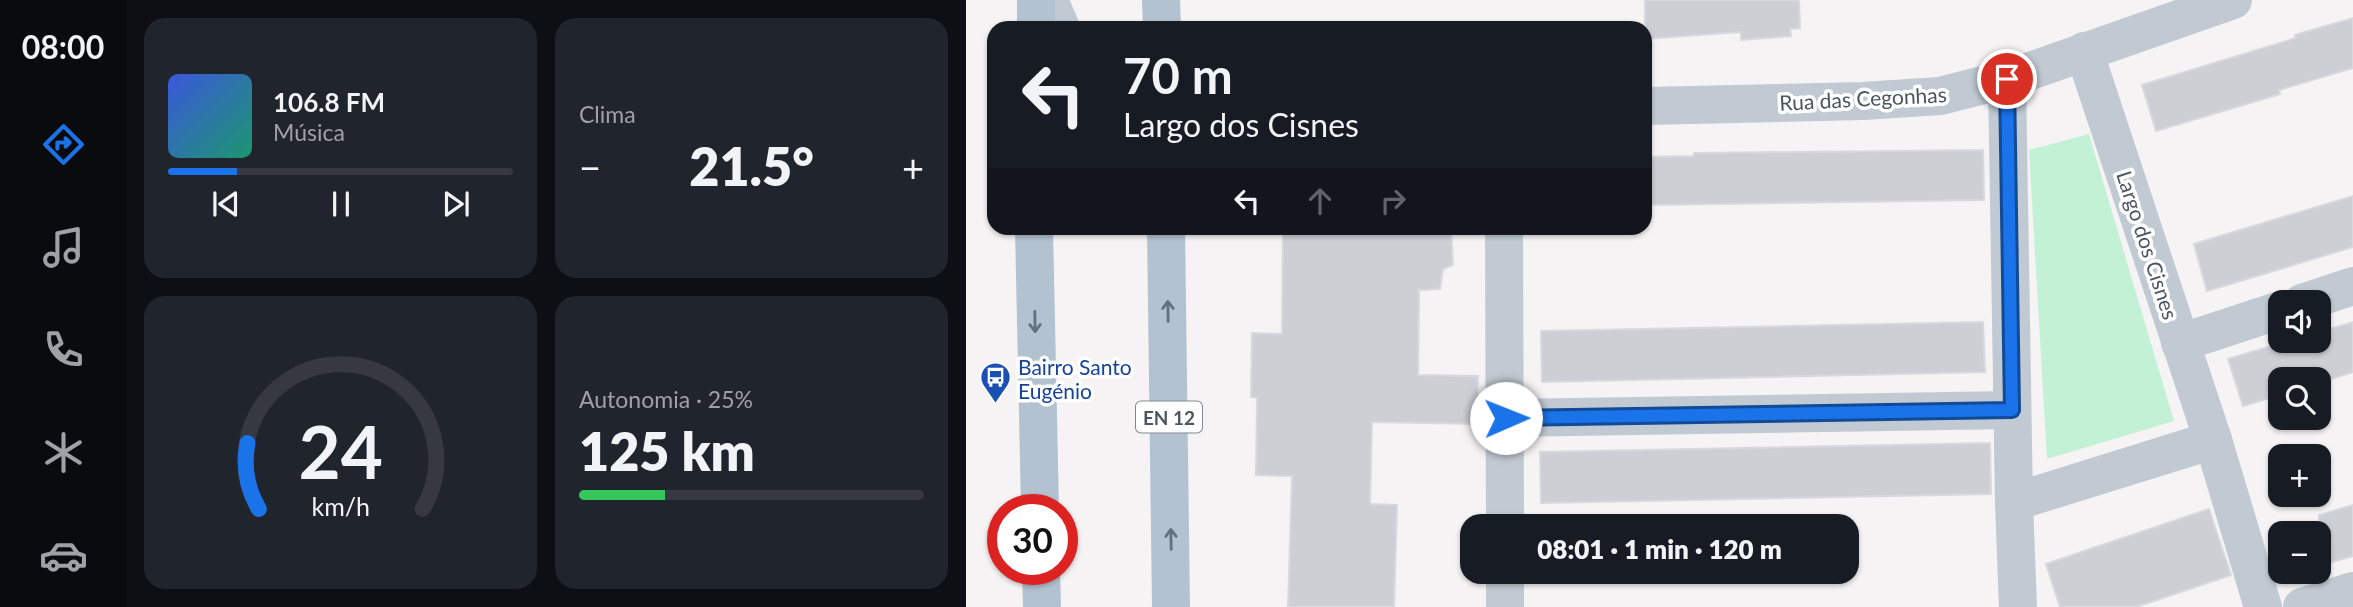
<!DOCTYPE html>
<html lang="pt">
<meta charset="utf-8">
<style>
:root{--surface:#171b24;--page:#20242c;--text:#f1f3f6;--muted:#9ea1a6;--line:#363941;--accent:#1a73e8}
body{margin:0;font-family:Lato,sans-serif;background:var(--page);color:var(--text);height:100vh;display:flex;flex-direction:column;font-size:26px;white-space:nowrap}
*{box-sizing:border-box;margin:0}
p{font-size:23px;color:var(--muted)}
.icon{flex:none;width:38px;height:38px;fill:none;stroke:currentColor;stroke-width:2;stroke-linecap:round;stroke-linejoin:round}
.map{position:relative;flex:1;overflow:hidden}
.drawer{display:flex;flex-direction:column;gap:18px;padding:18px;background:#0d0f14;width:840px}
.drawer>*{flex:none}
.hud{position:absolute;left:21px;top:21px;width:665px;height:214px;border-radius:21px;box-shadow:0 2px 5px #0004;background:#171b24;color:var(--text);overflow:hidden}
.buttons{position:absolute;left:1302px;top:290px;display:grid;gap:14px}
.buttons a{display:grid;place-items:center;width:63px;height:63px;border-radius:14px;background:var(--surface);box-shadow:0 2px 5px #0004;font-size:35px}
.speed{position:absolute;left:21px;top:494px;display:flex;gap:14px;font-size:35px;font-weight:700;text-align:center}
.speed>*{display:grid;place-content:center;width:91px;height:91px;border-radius:50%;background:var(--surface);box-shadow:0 2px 5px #0004;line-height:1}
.speed .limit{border:10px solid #d22;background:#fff;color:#111}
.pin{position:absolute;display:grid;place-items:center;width:60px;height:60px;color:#fff;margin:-30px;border:4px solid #fff;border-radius:50%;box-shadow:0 2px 7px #0007}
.me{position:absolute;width:77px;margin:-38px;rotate:89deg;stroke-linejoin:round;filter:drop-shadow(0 0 5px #0008)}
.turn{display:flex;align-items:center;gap:24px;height:147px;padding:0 21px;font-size:32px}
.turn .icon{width:91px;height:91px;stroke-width:2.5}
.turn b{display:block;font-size:49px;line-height:60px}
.lanes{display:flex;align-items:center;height:66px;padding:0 21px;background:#0003;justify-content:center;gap:35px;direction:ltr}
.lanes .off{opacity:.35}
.big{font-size:52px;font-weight:800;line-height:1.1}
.drawer .card{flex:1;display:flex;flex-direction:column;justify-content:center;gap:10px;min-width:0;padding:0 24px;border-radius:21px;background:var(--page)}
.drawer .dial{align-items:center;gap:0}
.dial svg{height:182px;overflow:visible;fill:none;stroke:var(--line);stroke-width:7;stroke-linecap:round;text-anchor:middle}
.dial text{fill:var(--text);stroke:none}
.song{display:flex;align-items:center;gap:21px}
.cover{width:84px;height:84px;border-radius:10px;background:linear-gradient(135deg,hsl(230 70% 55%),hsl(160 70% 35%))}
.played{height:7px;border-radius:4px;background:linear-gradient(90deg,var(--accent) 20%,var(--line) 20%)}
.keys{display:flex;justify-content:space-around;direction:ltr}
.heat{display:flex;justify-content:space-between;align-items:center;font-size:38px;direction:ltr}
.charge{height:10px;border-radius:5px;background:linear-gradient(90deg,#34c759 25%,var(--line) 0)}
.drawer .tiles{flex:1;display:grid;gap:18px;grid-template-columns:repeat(2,1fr)}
.trip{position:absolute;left:494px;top:514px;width:399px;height:70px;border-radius:21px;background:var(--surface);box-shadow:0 2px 5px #0004;font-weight:800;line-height:70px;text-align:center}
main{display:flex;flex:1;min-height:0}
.tab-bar{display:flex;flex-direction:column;width:126px;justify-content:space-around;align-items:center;background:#090b0e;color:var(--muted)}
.tab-bar .icon{width:49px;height:49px}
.tab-bar .current{color:var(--accent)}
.tab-bar b{font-size:32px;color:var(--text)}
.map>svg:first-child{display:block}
</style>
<main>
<nav class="tab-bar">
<b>08:00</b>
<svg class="icon current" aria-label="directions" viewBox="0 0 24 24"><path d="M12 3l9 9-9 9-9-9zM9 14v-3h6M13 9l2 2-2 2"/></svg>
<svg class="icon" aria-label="music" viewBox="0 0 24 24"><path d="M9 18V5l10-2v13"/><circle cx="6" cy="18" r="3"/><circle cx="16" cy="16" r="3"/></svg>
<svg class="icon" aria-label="phone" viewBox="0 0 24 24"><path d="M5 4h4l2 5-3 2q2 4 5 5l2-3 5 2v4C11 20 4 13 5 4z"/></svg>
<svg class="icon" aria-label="climate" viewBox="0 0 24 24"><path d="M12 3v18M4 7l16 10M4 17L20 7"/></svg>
<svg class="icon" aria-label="car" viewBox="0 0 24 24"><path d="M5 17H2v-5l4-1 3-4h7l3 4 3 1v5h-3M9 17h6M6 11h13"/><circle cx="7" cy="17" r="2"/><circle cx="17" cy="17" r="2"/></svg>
</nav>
<section class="drawer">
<div class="tiles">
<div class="card">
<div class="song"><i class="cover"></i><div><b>106.8 FM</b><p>Música</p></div></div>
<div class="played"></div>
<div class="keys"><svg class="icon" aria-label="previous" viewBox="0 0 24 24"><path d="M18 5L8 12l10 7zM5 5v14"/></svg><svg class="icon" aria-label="pause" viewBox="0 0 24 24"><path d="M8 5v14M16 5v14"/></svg><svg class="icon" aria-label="next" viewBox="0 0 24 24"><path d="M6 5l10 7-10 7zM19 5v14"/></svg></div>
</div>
<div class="card"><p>Clima</p>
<div class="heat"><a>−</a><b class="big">21.5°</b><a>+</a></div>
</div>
<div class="card dial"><svg viewBox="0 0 100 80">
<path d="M14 69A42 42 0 1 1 86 69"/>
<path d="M14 69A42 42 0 0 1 9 40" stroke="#1a73e8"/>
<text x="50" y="56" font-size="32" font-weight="700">24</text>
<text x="50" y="72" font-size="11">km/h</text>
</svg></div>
<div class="card"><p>Autonomia · 25%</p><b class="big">125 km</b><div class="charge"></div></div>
</div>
</section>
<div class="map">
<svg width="1387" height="607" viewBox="0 0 1387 607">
<rect width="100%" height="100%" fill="#f5f3f3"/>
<path fill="#c3f1d5" d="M 1123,134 L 1208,421 L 1081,459 L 1063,150 Z"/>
<g fill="#cdcfd5" stroke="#d7d9de" stroke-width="2">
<path d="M 679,0 L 833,0 L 834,28 L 824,29 L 825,36 L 775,40 L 775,32 L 679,39 Z"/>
<path d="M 1387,18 L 1387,68 L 1313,90 L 1314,94 L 1190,131 L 1176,85 L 1330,38 L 1329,35 Z"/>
<path d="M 1017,150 L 1018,200 L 679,205 L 679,157 L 728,156 L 728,153 Z"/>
<path d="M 1387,196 L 1387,247 L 1241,291 L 1228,244 Z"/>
<path d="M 317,228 L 485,228 L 487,265 L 477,269 L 474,289 L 453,290 L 452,375 L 512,376 L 511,424 L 406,422 L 404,504 L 431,505 L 428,607 L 322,607 L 326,476 L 290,475 L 291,398 L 285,397 L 286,333 L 316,334 Z"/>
<path d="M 1017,322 L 1019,372 L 576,382 L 575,331 Z"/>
<path d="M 1387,322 L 1387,372 L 1353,383 L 1353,380 L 1314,380 L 1314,395 L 1277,406 L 1262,359 L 1322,341 L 1353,341 L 1353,332 Z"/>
<path d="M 1024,443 L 1025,494 L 575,503 L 574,452 Z"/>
<path d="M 1387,505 L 1387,556 L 1353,566 L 1353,515 Z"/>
<path d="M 1243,509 L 1265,575 L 1170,607 L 1094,607 L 1080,564 Z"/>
</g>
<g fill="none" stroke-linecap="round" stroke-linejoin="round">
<g stroke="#c1cad2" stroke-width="38">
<path d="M 83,0 L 95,28"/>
<path d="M 1118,51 L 1247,440"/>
<path d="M 1041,79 L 1048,502"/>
<path d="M 679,106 L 897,101 L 974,96 L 1041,79 L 1267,0"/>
<path d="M 538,228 L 539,527"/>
<path d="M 1336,303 L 1387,286"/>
<path d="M 1214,343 L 1314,310"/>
<path d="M 539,418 L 1046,410"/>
<path d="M 539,607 L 539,572"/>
<path d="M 1052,607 L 1048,502 L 1247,440 L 1297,607"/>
<path d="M 1336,607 L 1387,591"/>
</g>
<g stroke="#b3c2d1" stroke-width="38">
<path d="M 195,0 L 196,28"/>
<path d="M 70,28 L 70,0"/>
<path d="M 68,228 L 74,509"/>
<path d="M 200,228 L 205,607"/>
<path d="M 75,569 L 76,607"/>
</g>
</g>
<defs><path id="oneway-shaft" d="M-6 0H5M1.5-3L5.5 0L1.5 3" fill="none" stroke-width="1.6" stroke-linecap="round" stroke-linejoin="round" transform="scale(1.75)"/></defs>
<g stroke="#64717d">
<use href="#oneway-shaft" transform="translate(202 311) rotate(-91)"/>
<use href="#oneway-shaft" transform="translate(69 322) rotate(89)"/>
<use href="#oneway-shaft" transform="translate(205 539) rotate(-91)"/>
</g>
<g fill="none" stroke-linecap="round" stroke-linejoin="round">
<defs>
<path id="route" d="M 540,418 L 1046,410 L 1041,79"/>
</defs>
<use href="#route" stroke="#114b97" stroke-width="18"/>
<use href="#route" stroke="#1a73e8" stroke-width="12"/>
</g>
<defs>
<symbol id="bus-pin" viewBox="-11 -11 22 30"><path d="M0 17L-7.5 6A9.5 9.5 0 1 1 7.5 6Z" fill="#1a4fb4" stroke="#fff"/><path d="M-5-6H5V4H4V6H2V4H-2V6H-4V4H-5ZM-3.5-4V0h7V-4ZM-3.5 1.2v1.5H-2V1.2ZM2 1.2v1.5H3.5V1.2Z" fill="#fff"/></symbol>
</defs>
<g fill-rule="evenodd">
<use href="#bus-pin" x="12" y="360" width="35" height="47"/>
</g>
<g text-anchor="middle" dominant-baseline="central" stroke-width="7" stroke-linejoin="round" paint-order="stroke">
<rect fill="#fff" stroke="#808990" stroke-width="2" x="170" y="401.5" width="66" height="31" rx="5"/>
<g font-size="19" font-weight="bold" fill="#4a5661">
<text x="203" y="417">EN 12</text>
</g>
<g font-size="21" fill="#4a5661" stroke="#fff">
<text transform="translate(897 98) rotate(-3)">Rua das Cegonhas</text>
<text transform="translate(1182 245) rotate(72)">Largo dos Cisnes</text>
</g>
<g font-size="21" fill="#164399" stroke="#fff" text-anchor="start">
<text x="52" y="366">Bairro Santo<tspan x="52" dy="24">Eugénio</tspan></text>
</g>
</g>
</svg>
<div class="buttons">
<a><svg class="icon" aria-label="sound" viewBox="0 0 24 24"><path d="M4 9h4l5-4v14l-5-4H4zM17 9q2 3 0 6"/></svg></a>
<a><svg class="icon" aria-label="search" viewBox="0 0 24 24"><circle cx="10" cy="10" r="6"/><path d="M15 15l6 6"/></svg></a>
<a>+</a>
<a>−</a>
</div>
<div class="speed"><div class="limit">30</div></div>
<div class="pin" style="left:1041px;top:79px;background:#d93025"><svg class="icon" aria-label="arrive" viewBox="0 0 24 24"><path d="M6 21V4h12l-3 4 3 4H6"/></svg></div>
<svg class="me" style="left:540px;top:418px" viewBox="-20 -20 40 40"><circle r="19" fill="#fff"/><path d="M0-13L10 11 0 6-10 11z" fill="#1a73e8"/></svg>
<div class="trip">08:01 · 1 min · 120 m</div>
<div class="hud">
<div class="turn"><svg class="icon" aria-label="left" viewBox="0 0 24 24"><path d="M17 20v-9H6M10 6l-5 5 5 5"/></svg><div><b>70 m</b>Largo dos Cisnes</div></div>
<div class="lanes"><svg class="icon" aria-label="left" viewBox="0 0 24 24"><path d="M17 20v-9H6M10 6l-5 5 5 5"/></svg><svg class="icon off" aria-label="ahead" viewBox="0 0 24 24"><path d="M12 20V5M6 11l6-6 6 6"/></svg><svg class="icon off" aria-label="right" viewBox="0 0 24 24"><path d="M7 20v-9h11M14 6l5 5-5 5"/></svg></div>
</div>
</div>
</main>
